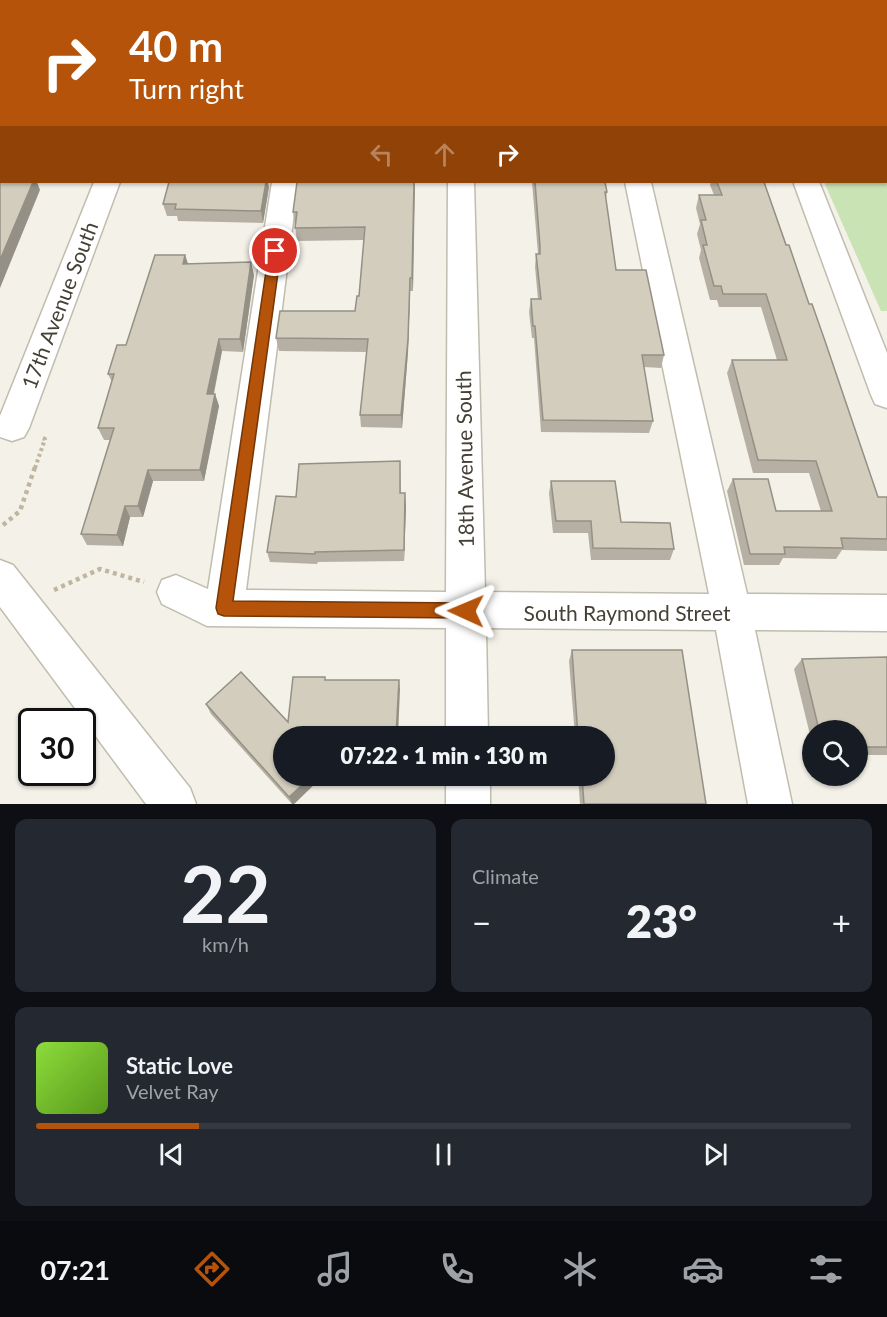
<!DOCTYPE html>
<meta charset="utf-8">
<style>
:root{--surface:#171b24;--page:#242831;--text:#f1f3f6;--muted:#9ea1a6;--line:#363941;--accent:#b45309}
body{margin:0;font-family:Lato,sans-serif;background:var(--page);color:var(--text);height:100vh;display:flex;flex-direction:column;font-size:22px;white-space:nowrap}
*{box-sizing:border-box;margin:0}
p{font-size:20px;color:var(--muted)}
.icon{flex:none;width:33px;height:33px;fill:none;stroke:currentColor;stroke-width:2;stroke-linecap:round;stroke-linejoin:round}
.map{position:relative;height:804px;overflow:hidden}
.sheet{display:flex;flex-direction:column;gap:15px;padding:15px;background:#0d0f14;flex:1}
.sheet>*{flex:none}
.hud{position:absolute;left:0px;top:0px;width:888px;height:183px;box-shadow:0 2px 4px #0004;background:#b45309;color:#fff;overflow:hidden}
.buttons{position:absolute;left:802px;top:720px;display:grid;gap:12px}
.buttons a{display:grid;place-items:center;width:66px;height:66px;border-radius:50%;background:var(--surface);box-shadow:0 2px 4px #0004;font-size:30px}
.speed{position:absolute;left:18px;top:708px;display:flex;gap:12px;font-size:30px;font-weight:700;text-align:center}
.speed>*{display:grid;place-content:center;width:78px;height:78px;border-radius:50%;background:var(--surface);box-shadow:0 2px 4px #0004;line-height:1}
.speed .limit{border:3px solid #111;border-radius:9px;background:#fff;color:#111}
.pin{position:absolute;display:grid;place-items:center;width:51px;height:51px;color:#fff;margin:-26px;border:3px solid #fff;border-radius:50%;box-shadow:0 2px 6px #0007}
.me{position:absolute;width:66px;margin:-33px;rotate:271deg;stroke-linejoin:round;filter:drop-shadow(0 0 4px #0008)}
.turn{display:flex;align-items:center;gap:21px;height:126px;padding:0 30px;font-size:27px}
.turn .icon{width:78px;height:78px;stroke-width:2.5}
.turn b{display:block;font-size:42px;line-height:51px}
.lanes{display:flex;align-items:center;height:57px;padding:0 30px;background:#0003;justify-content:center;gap:30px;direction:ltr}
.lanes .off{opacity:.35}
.big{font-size:45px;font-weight:800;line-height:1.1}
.sheet .widget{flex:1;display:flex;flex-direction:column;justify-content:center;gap:9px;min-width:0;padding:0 21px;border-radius:12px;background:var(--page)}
.sheet .dial{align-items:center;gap:0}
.dial b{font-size:78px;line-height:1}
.song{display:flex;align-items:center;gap:18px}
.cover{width:72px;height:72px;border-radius:9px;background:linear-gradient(135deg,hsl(90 70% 55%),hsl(90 70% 35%))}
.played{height:6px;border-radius:3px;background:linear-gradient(90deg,var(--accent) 20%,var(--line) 20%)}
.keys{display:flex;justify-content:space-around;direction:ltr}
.heat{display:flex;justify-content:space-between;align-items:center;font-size:33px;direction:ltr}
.sheet .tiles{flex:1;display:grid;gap:15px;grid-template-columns:1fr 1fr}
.widget:last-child{grid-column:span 2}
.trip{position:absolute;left:273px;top:726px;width:342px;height:60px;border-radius:30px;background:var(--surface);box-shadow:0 2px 4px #0004;font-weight:800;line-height:60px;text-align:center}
.dock{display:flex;height:96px;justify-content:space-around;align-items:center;background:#090b0e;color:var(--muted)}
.dock .icon{width:42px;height:42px}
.dock .current{color:var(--accent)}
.dock b{font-size:27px;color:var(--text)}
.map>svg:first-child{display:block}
</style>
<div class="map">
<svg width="887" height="804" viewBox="0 0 887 804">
<rect width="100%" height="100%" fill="#f3f1e8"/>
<path fill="#c9e3b4" d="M 887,27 L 887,311 L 881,311 L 824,182 L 886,182 Z"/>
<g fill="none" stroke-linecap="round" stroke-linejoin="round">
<defs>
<g id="minor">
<rect x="166" y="0" width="22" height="2"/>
<path d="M 307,0 L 329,0 L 307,2 Z"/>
<rect x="448" y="0" width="22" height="2"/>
<rect x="0" y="148" width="2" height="16"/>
<path d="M 94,182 L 120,182 L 29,428 L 24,437 L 12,441 L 0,437 L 0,416 Z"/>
<path d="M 272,182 L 298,182 L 246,590 L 446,592 L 448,182 L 474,182 L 485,592 L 709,594 L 625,182 L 651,182 L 747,594 L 887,595 L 887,631 L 755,630 L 792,804 L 748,804 L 716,630 L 486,628 L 488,736 L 446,736 L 446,628 L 207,626 L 162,604 L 157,592 L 162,580 L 176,575 L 208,589 Z"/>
<path d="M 795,182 L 819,182 L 820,184 L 887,353 L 887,408 L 875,404 L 871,395 L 794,184 Z"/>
<path d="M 0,560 L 13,565 L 190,788 L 196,804 L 146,804 L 0,607 Z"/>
<rect x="446" y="776" width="44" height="28"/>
</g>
</defs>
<use href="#minor" stroke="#c0bcae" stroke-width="3"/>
<path stroke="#beb69e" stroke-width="4" stroke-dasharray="3 3" stroke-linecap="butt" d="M 35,468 L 45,439 L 42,438"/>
<g stroke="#beb69e" stroke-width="4.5" stroke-dasharray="4 4" stroke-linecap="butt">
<path d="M 3,525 L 20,511 L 35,467"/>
<path d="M 54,590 L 100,569 L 144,582"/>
</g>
<use href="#minor" fill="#fff" fill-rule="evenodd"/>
</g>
<g fill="#b5b0a3">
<path d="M 0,0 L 133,0 L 132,2 L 2,2 L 2,123 L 0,123 Z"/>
<path d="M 414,182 L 413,291 L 410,291 L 408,352 L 402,428 L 361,427 L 360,415 L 367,352 L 279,351 L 276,338 L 355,311 L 359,296 L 364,240 L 297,241 L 293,212 Z"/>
<path d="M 532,182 L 605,182 L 607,192 L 606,199 L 616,270 L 664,355 L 661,368 L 644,367 L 653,421 L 649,433 L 541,432 L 534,338 L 532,338 L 529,312 L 531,299 L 538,299 L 535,267 L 536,254 L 538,254 Z"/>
<path d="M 711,182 L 764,182 L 878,497 L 887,497 L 887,551 L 842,550 L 836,559 L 783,558 L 779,565 L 744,565 L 727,491 L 733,479 L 776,511 L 821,511 L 809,473 L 753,473 L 727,373 L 732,360 L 777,360 L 761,307 L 719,307 L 717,300 L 710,300 L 699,258 L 701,250 L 697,234 L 700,224 L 696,208 L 699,195 L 714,195 L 710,185 Z"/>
<path d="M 269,187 L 263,223 L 178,221 L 177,216 L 167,216 L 163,204 Z"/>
<path d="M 185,255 L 188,264 L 254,275 L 243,352 L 222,351 L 214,394 L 215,394 L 219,406 L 204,481 L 153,481 L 143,517 L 130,517 L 123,546 L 87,545 L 81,534 L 110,440 L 104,440 L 98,428 L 112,382 L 108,374 L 126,345 Z"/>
<path d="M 400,461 L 401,493 L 406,505 L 404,561 L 318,562 L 317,564 L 270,562 L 267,552 L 296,497 Z"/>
<path d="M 551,481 L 621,522 L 674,549 L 670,560 L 591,560 L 588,533 L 553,533 L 549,493 Z"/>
<path d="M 572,650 L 706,804 L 580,804 L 578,776 L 604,776 L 604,736 L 575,736 L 569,661 Z"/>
<path d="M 887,657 L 887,755 L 858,755 L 858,730 L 813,730 L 813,747 L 794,669 L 802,659 Z"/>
<path d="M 326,680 L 400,689 L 284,736 L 284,776 L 323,776 L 294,804 L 292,804 L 211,714 L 206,704 L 288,722 Z"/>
</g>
<g fill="#949085">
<path d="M 33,182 L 37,182 L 40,190 L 0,288 L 0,260 Z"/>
<path d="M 266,182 L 268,182 L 269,187 L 263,223 L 261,211 Z"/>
<path d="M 414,182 L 415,187 L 413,291 L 412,278 Z"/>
<path d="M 185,255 L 189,267 L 183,264 Z"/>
<path d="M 251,262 L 254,275 L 243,352 L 240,339 Z"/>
<path d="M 410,278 L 410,291 L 408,352 L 402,428 L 401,415 Z"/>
<path d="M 219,339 L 222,351 L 211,406 L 207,394 Z"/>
<path d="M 215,394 L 219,406 L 204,481 L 200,470 Z"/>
<path d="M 148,470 L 153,481 L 143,517 L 138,506 Z"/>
<path d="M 405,493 L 406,505 L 404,561 L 404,550 Z"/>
<path d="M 125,506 L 130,517 L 123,546 L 117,535 Z"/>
<path d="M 399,680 L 400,689 L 398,736 L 396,736 Z"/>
<path d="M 312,776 L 323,776 L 294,804 L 292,804 L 289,797 Z"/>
</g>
<g fill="#d3cdbe" stroke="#949085" stroke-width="1.5">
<path d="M 0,0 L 126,0 L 125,2 L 2,2 L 2,112 L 0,112 Z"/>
<path d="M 219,0 L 280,0 L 279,2 L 218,2 Z"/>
<rect x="329" y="0" width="84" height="2"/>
<path d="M 516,0 L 564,0 L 565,2 L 516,2 Z"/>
<path d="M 0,179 L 2,179 L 2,182 L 33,182 L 0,260 Z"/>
<path d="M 169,182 L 266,182 L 261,211 L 175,209 L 176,204 L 163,204 Z"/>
<path d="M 297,182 L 414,182 L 412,278 L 410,278 L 408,339 L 401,415 L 360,415 L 368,339 L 276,338 L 280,311 L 355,311 L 357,296 L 359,296 L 365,227 L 295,228 L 297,212 L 293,212 Z"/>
<path d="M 535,182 L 605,182 L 607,192 L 605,192 L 616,270 L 646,270 L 664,355 L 642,355 L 653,421 L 543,420 L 535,326 L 533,326 L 531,299 L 541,299 L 536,254 L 540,254 L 540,246 Z"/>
<path d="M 717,182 L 764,182 L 786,245 L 789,245 L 809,304 L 812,304 L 825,341 L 878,497 L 887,497 L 887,539 L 841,538 L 843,548 L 784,547 L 785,554 L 750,554 L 733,479 L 768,479 L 776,511 L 832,511 L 816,461 L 758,460 L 732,360 L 787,360 L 766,294 L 723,294 L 721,286 L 714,286 L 703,245 L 707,245 L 701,220 L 706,220 L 699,195 L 722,195 Z"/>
<path d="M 155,255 L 185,255 L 183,264 L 251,262 L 240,339 L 219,339 L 207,394 L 215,394 L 200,470 L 148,470 L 138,506 L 125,506 L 117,535 L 81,534 L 114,428 L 98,428 L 114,374 L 108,374 L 117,345 L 126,345 Z"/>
<path d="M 400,461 L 400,493 L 405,493 L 404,550 L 315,552 L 315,554 L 267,552 L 276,496 L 296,497 L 299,464 Z"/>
<path d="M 551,481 L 615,481 L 621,522 L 670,523 L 674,549 L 593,548 L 591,521 L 556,521 Z"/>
<path d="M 572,650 L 682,650 L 706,804 L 584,804 L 582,776 L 604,776 L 604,736 L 578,736 Z"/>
<path d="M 887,657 L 887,747 L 858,747 L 858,730 L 819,730 L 802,659 Z"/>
<path d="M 241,672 L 288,722 L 293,677 L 325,677 L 325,680 L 399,680 L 396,736 L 284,736 L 284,776 L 312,776 L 289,797 L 206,704 Z"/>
</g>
<path fill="#b45309" stroke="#753606" stroke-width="1.5" d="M 275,247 L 281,251 L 233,601 L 466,603 L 471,606 L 474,611 L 471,616 L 466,618 L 224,616 L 218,614 L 216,608 L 269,251 Z"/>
<g text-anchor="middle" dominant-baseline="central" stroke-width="5" stroke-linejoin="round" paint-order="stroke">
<g font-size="21" fill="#454137" stroke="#fff">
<text transform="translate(59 305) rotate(-69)">17th Avenue South</text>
<text transform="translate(464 459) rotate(-91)">18th Avenue South</text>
<text x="627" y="612">South Raymond Street</text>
</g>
</g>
</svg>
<div class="buttons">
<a><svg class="icon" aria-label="search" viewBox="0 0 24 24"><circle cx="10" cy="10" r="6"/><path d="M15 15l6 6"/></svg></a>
</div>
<div class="speed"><div class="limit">30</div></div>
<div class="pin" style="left:275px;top:251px;background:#d93025"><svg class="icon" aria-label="arrive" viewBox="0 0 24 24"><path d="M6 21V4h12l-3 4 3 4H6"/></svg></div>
<svg class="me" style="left:466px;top:611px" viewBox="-20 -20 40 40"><path d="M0-17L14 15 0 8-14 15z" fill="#b45309" stroke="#fff" stroke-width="4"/></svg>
<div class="trip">07:22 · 1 min · 130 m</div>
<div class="hud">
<div class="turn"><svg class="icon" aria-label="right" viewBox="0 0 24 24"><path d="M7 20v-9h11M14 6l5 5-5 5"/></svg><div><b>40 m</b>Turn right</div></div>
<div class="lanes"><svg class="icon off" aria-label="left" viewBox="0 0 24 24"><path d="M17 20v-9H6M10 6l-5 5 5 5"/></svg><svg class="icon off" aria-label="ahead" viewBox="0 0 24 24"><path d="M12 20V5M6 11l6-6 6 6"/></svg><svg class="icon" aria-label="right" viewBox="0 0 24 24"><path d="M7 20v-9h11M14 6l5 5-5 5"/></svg></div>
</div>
</div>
<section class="sheet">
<div class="tiles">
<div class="widget dial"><b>22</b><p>km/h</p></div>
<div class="widget"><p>Climate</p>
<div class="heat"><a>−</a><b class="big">23°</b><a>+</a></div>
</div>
<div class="widget">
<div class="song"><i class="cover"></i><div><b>Static Love</b><p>Velvet Ray</p></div></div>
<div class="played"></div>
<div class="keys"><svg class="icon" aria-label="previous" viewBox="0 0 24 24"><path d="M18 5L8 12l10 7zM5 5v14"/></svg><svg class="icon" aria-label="pause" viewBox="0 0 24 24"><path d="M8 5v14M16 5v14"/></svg><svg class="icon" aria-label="next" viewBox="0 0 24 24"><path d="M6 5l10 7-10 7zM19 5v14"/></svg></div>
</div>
</div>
</section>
<nav class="dock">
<b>07:21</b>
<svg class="icon current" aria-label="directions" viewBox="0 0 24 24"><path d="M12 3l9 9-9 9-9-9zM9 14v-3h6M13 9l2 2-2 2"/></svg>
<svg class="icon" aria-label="music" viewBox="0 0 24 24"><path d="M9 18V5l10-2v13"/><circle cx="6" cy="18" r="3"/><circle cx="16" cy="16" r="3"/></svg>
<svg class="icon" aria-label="phone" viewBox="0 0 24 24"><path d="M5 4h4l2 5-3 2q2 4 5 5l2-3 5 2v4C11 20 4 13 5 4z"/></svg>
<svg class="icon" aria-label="climate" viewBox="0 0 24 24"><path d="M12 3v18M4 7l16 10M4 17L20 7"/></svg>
<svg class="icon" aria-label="car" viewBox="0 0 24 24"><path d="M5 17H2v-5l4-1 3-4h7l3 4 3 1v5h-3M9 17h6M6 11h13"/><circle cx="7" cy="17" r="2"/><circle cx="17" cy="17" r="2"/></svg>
<svg class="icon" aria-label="filters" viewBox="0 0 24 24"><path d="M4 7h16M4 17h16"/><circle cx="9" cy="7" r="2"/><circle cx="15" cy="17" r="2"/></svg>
</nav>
